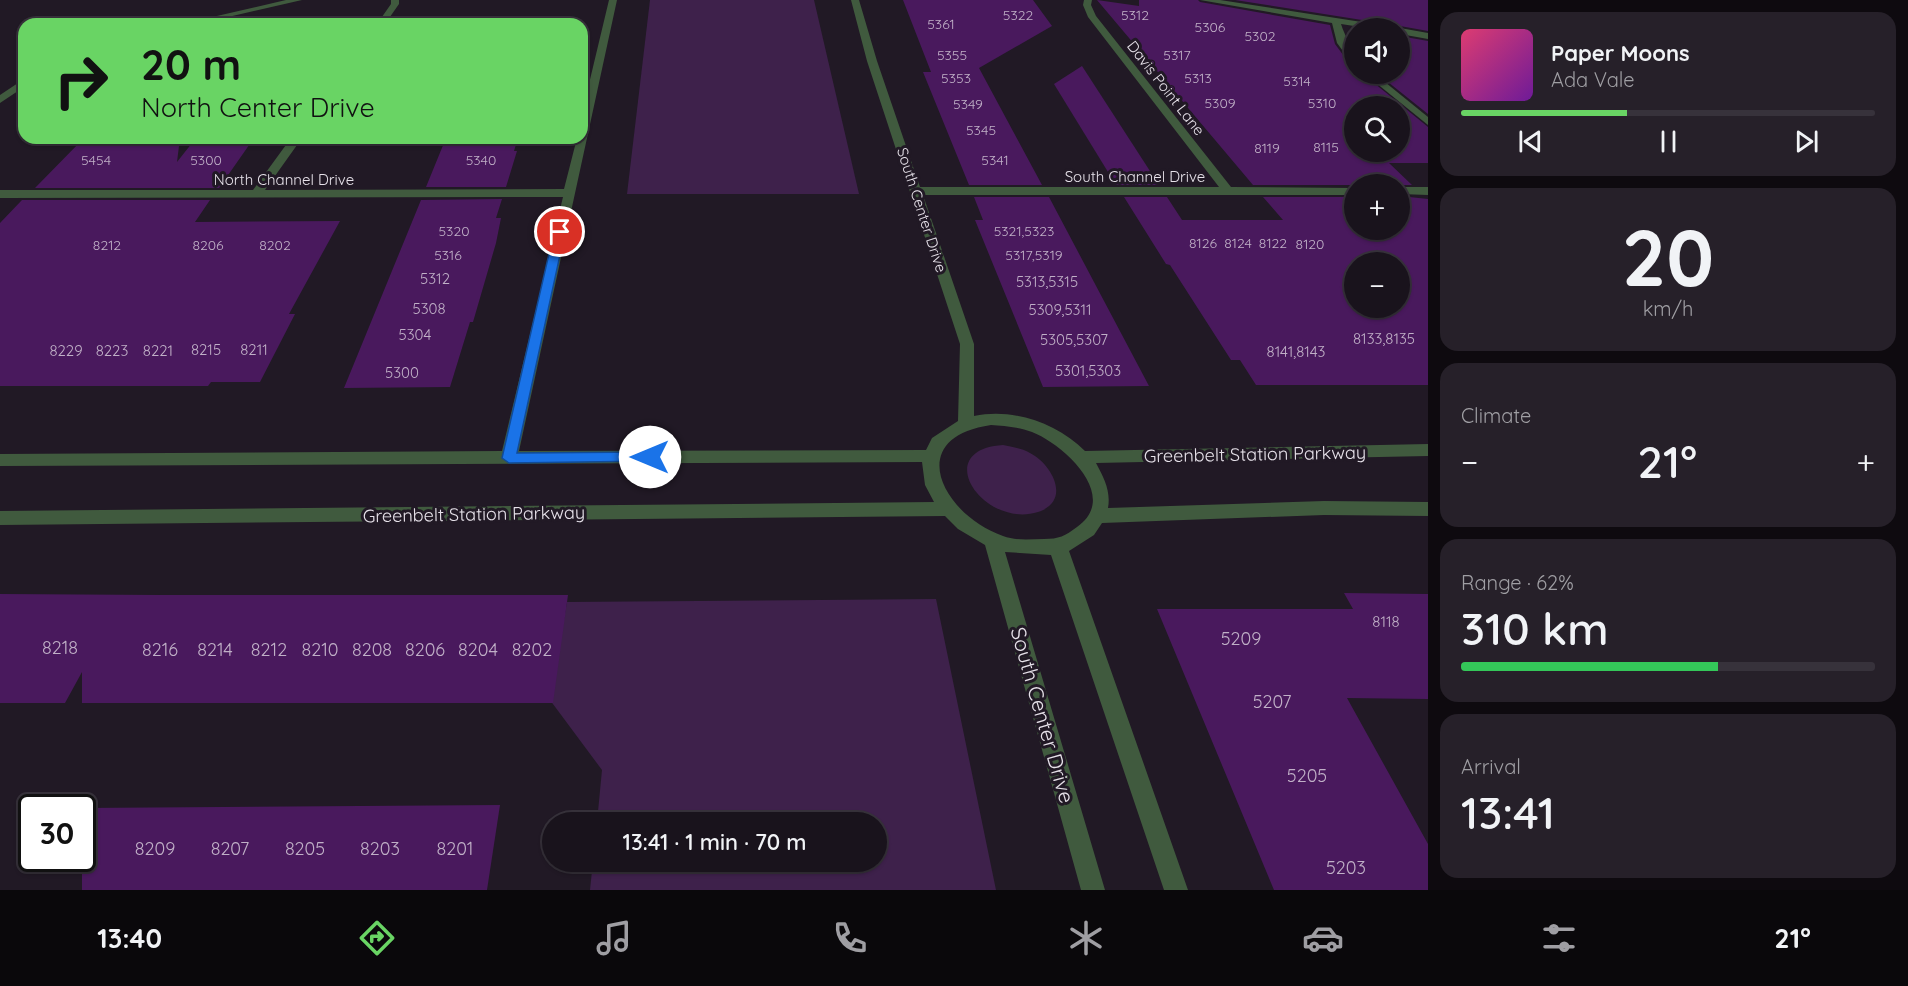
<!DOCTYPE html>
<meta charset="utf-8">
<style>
:root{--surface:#19131c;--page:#262029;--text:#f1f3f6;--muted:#9f9ea3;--line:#37323b;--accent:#69d464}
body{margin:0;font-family:Quicksand,sans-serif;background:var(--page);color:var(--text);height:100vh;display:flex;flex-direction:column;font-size:22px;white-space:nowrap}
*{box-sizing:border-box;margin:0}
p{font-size:20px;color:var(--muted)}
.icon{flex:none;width:33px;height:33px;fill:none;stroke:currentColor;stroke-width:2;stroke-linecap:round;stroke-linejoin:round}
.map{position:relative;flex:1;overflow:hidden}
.side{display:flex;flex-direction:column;gap:12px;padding:12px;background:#0e0a0f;width:480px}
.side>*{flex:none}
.banner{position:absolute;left:18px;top:18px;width:570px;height:126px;border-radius:18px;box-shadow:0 2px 4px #0004,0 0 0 2px var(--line);background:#69d464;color:#111;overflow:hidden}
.controls{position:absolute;left:1344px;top:18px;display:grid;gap:12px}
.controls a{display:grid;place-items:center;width:66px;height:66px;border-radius:50%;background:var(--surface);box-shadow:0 2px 4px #0004,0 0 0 2px var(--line);font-size:30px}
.speed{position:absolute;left:18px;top:794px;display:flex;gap:12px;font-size:30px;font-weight:700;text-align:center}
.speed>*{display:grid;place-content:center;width:78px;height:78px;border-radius:50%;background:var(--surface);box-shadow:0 2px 4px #0004,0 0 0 2px var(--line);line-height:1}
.speed .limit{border:3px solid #111;border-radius:9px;background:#fff;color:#111}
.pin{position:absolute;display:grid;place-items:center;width:51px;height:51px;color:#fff;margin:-26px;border:3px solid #fff;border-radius:50%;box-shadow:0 2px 6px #0007}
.me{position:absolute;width:66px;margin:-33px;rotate:270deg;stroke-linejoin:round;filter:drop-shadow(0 0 4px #0008)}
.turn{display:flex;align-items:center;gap:21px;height:126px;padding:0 24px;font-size:27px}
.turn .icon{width:78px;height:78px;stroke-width:2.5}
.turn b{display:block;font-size:42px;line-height:51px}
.big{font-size:45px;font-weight:600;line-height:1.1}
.side .card{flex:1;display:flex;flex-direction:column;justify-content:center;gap:9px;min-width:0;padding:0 21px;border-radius:18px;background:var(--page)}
.side .dial{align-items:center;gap:0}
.dial b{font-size:78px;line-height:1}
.song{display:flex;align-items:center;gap:18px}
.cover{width:72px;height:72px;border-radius:9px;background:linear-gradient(135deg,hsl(340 70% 55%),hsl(280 70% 35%))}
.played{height:6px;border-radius:3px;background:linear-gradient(90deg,var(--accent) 40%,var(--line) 40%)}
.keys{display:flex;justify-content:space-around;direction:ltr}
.heat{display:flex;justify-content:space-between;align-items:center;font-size:33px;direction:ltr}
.charge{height:9px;border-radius:4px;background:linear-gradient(90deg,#34c759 62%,var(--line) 0)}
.trip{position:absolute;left:542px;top:812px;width:345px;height:60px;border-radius:30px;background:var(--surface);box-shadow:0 2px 4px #0004,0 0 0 2px var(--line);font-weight:600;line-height:60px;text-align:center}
.tabs{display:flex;height:96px;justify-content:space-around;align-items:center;background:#0a080b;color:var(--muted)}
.tabs .icon{width:42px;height:42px}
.tabs .current{color:var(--accent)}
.tabs b{font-size:27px;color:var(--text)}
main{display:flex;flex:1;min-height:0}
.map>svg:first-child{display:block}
</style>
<main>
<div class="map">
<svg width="1428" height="890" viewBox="0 0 1428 890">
<rect width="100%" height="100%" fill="#211925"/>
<g fill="#3e214b">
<path d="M 650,0 L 814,0 L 859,194 L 627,194 Z"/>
<path d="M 1003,445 C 1012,447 1022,448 1030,453 C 1052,464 1072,501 1038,512 C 984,529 929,450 1003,445 Z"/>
<path d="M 936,599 L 996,890 L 590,890 L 593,861 L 876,861 L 876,822 L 597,822 L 602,770 L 550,700 L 567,602 Z"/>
</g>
<g fill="#49195d" fill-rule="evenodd">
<path d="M 903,0 L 1033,0 L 1052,26 L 979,68 L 1042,185 L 969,185 L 923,72 L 931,72 Z"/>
<path d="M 1097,0 L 1139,6 L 1139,0 L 1198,0 L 1200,2 L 1330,25 L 1335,44 L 1349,63 L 1354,65 L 1354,74 L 1363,74 L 1428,127 L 1428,163 L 1389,163 L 1412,185 L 1253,185 ZM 1354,106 L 1400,106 L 1400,152 L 1354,152 Z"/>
<path d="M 1235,0 L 1428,0 L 1428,31 L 1400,26 L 1397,28 L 1387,28 L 1381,23 Z"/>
<path d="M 1400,36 L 1428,41 L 1428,114 L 1378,74 L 1400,74 Z"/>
<path d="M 1082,66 L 1159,185 L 1116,185 L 1054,84 Z"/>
<path d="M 84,138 L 180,138 L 177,162 L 196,138 L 254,138 L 219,188 L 35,188 Z"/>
<path d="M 446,138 L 518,138 L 514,151 L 517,151 L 506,187 L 426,187 Z"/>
<path d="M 1400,196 L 1428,199 L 1428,385 L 1256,385 L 1240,360 L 1231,360 L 1170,265 L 1166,264 L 1124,197 L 1167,197 L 1182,220 L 1283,220 L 1263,197 L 1354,197 L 1354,230 L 1400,230 ZM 1354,262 L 1400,262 L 1400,308 L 1354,308 Z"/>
<path d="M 974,197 L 1049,197 L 1149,386 L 1043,387 L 975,220 L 983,220 Z"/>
<path d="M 502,199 L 496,218 L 501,218 L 496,243 L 473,322 L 470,322 L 450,387 L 344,388 L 421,200 Z"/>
<path d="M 22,200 L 210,200 L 195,222 L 340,221 L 289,314 L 295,314 L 260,382 L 211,382 L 208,386 L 0,386 L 0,223 Z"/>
<path d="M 1344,593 L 1428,594 L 1428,699 L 1347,698 L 1428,844 L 1428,890 L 1274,890 L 1157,609 L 1353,609 Z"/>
<path d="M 0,594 L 161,595 L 568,595 L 553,703 L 82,703 L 82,672 L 65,703 L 0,703 Z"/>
<path d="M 500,805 L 487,890 L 82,890 L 82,808 Z"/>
</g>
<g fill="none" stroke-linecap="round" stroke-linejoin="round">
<g fill="#405a3e" fill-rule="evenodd">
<path d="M 286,0 L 302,0 L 198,24 L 182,24 Z"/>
<path d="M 391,0 L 399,0 L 399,4 L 385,24 L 377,24 L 391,4 Z"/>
<path d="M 609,0 L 617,0 L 519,451 L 926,450 L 932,438 L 958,421 L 960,344 L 867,61 L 851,0 L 859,0 L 877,61 L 920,187 L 1219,187 L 1088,17 L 1083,5 L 1084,0 L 1092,0 L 1091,5 L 1096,16 L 1231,187 L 1354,188 L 1354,195 L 923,195 L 974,344 L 974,416 C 1014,408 1056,423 1085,451 L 1428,444 L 1428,456 L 1096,463 C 1104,478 1111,491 1108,508 L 1324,501 L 1428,502 L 1428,516 L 1324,515 L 1102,523 L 1094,535 L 1069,551 L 1188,890 L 1164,890 L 1051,555 L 1005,552 L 1105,890 L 1081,890 L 985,545 L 958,529 L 945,516 L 0,525 L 0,511 L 934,502 L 925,485 L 922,462 L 0,466 L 0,454 L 502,451 L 563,197 L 0,198 L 0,190 L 253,190 L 291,138 L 302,138 L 265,190 L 564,189 L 577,138 L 582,138 L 582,113 ZM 991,425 C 1004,426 1019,427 1032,432 C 1063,444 1121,496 1077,527 C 1065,536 1059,539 1044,539 C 1031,539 1016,541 1003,536 C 943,515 902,438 991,425 Z"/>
<path d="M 1200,0 L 1220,0 L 1381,25 L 1385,28 L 1367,28 L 1341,24 C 1345,37 1355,52 1354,63 L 1351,62 L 1337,43 L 1332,23 Z"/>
<path d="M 1399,28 L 1400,28 L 1428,33 L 1428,39 L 1400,34 Z"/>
<path d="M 1365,74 L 1375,74 L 1428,117 L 1428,125 Z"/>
<path d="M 24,79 L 24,87 L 0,103 L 0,95 Z"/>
<path d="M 1400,187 L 1428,187 L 1428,195 L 1400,194 Z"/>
</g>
</g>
<path fill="#1a73e8" stroke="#114b97" stroke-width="1.5" d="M 560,229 L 565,232 L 517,453 L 650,452 L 655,454 L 657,457 L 655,461 L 509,463 L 502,458 L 554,232 Z"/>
<g text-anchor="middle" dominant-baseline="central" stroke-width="6" stroke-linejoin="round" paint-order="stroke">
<g font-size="14" fill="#c0b0c7">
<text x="1018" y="15">5322</text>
<text x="1135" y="15">5312</text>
<text x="941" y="24">5361</text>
<text x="1210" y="27">5306</text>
<text x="1260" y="36">5302</text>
<text x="952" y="55">5355</text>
<text x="1177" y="55">5317</text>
<text x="956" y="78">5353</text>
<text x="1198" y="78">5313</text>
<text x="1297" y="81">5314</text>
<text x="1220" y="103">5309</text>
<text x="1322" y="103">5310</text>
<text x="968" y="104">5349</text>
<text x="981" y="130">5345</text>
<text x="1326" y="147">8115</text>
<text x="1267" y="148">8119</text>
<text x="96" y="160">5454</text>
<text x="206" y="160">5300</text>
<text x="481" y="160">5340</text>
<text x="995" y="160">5341</text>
<text x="454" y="231">5320</text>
<text x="1024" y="231">5321,5323</text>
<text x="1203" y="243">8126</text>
<text x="1238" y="243">8124</text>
<text x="1273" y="243">8122</text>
<text x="1310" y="244">8120</text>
<text x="107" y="245">8212</text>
<text x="208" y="245">8206</text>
<text x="275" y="245">8202</text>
<text x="448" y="255">5316</text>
<text x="1034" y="255">5317,5319</text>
</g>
<g font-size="15" fill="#e7e2ea" stroke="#211925">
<text transform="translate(1166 88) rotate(52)">Davis Point Lane</text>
<text x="1135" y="176">South Channel Drive</text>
<text x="284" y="179">North Channel Drive</text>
<text transform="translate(922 210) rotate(72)">South Center Drive</text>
</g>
<g font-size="15" fill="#c0b0c7">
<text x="435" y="278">5312</text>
<text x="1047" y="281">5313,5315</text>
<text x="429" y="308">5308</text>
<text x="1060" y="309">5309,5311</text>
<text x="415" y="334">5304</text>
<text x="1384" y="338">8133,8135</text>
<text x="1074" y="339">5305,5307</text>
<text x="206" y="349">8215</text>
<text x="254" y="349">8211</text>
<text x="66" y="350">8229</text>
<text x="112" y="350">8223</text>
<text x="158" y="350">8221</text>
<text x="1296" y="351">8141,8143</text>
<text x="1088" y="370">5301,5303</text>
<text x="402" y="372">5300</text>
<text x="1386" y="621">8118</text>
</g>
<g font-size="18" fill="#e7e2ea" stroke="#211925">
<text transform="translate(1255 454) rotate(-1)">Greenbelt Station Parkway</text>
<text transform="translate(474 514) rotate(-1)">Greenbelt Station Parkway</text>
</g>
<g font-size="18" fill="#c0b0c7">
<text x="1241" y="638">5209</text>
<text x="60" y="647">8218</text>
<text x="160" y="649">8216</text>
<text x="215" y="649">8214</text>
<text x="269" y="649">8212</text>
<text x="320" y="649">8210</text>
<text x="372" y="649">8208</text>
<text x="425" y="649">8206</text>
<text x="478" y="649">8204</text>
<text x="532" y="649">8202</text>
<text x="1272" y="701">5207</text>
<text x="1307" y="775">5205</text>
<text x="155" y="848">8209</text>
<text x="230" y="848">8207</text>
<text x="305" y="848">8205</text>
<text x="380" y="848">8203</text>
<text x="455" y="848">8201</text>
<text x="1346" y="867">5203</text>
</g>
<g font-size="21" fill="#e7e2ea" stroke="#211925">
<text transform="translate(1043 715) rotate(74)">South Center Drive</text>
</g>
</g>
</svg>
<div class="controls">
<a><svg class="icon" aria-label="sound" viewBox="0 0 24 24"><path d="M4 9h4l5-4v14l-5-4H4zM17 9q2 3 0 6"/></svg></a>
<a><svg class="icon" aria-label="search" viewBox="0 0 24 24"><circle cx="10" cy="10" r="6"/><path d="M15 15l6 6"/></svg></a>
<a>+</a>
<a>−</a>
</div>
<div class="speed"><div class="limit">30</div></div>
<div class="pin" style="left:560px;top:232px;background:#d93025"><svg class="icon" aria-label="arrive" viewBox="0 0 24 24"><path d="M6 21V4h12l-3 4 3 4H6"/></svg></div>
<svg class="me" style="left:650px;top:457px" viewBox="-20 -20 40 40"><circle r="19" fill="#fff"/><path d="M0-13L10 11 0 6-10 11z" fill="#1a73e8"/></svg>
<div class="trip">13:41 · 1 min · 70 m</div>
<div class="banner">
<div class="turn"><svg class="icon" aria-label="right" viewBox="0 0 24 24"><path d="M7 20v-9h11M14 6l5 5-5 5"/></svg><div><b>20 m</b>North Center Drive</div></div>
</div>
</div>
<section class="side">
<div class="card">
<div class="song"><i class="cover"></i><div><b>Paper Moons</b><p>Ada Vale</p></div></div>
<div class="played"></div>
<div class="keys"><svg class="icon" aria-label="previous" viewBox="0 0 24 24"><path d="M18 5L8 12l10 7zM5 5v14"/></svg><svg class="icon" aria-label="pause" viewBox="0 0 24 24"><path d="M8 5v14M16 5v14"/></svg><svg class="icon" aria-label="next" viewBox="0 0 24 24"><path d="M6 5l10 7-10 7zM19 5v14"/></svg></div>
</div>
<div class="card dial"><b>20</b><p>km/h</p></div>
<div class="card"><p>Climate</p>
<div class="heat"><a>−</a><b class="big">21°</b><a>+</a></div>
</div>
<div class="card"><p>Range · 62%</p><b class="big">310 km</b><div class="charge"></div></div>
<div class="card"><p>Arrival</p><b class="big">13:41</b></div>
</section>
</main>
<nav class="tabs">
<b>13:40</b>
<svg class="icon current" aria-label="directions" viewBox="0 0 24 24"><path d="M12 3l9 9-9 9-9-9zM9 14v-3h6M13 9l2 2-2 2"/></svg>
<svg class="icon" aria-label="music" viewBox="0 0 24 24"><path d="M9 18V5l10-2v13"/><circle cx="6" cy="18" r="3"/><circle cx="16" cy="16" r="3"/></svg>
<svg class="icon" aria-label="phone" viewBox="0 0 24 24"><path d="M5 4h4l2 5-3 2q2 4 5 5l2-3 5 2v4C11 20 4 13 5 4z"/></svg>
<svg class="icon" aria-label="climate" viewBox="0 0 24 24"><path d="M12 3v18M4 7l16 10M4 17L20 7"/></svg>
<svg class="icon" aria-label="car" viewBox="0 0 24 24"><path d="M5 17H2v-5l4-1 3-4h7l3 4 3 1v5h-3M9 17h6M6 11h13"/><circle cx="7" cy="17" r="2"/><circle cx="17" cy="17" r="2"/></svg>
<svg class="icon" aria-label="filters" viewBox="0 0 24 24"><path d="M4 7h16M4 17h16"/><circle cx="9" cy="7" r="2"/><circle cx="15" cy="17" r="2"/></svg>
<b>21°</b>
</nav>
